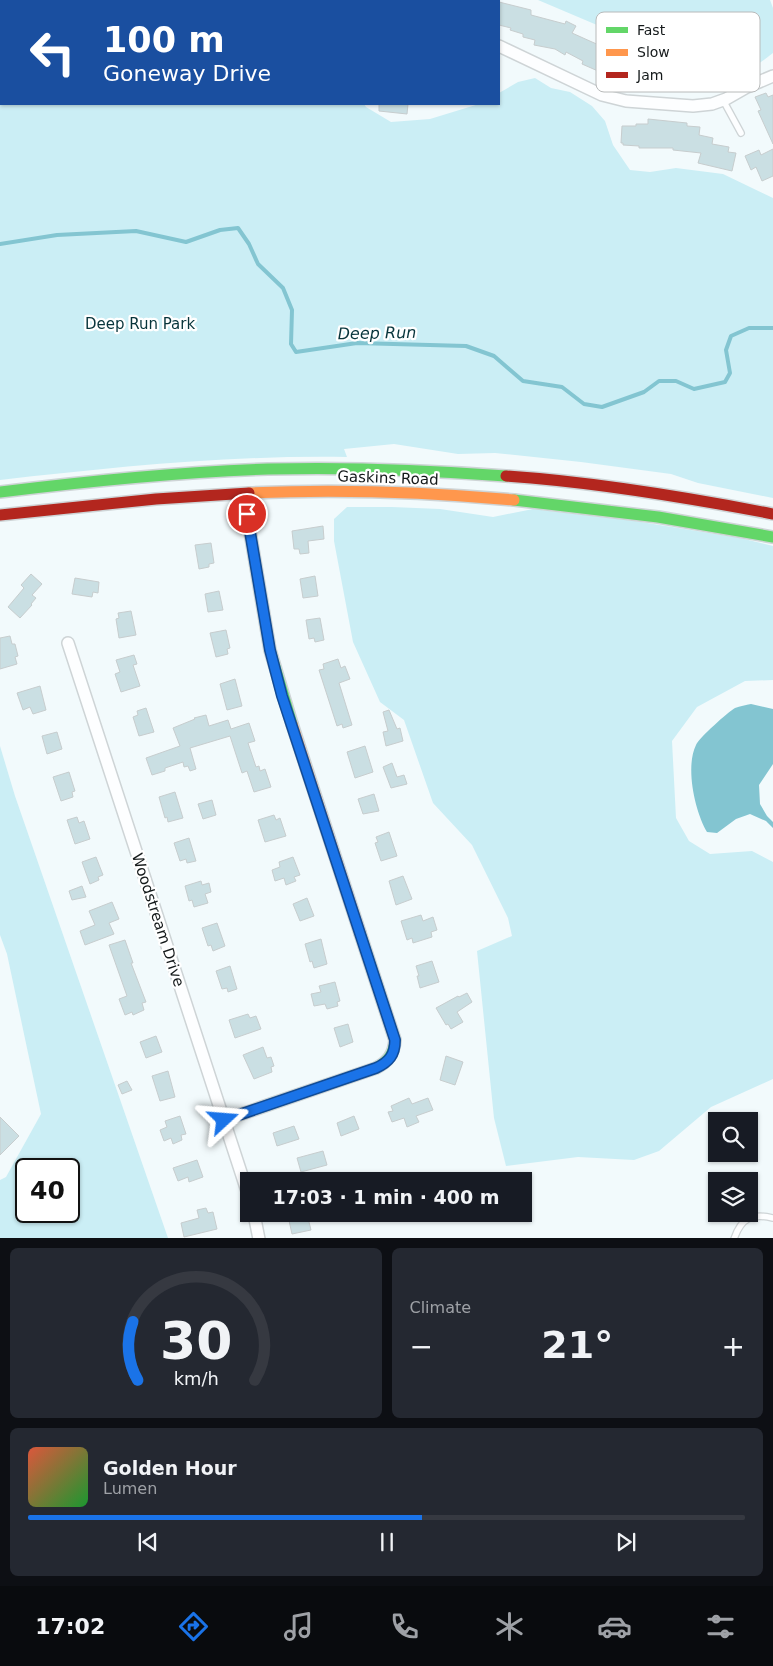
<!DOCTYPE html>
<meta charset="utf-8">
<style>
:root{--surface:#171b24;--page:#242831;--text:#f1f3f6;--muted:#9ea1a6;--line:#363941;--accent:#1a73e8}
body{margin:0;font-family:"DejaVu Sans",sans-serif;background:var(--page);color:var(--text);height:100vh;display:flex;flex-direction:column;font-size:19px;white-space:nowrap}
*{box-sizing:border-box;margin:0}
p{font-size:16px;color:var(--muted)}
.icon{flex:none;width:28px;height:28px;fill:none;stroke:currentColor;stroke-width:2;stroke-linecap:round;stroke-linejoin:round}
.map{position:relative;height:1238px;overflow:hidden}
.details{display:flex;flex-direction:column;gap:10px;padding:10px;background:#0d0f14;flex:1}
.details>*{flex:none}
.guide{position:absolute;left:0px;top:0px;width:500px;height:105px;box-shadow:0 1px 4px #0004;background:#1a4fa0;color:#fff;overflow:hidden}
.tools{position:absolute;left:708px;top:1112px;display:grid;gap:10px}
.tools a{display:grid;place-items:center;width:50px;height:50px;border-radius:0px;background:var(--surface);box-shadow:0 1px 4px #0004;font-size:25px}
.speed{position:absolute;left:15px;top:1158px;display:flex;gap:10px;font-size:25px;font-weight:700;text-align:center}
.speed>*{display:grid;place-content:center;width:65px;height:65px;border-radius:50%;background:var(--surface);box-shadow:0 1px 4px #0004;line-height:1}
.speed .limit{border:2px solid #111;border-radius:8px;background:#fff;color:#111}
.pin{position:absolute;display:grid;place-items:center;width:42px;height:42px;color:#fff;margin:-21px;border:2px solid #fff;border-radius:50%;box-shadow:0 1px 5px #0007}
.me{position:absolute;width:55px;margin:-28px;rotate:71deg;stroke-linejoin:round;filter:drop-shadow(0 0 4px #0008)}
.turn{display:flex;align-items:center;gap:18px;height:105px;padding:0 20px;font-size:22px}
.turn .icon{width:65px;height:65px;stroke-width:2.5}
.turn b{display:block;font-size:35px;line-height:42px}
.big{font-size:38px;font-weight:700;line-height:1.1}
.details .tile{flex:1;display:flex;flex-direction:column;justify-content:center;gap:8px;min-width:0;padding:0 18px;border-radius:8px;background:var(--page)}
.details .dial{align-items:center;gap:0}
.dial svg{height:130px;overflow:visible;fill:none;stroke:var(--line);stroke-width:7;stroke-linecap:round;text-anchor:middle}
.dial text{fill:var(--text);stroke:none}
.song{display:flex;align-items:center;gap:15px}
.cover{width:60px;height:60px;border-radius:8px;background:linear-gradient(135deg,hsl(10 70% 55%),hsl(130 70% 35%))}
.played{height:5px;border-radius:2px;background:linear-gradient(90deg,var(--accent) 55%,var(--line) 55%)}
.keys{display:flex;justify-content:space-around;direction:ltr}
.heat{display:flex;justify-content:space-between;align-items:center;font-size:28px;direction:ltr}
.details .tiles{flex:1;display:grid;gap:10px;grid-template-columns:1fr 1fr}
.tile:last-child{grid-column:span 2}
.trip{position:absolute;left:240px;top:1172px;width:292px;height:50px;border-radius:0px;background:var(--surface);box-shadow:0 1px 4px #0004;font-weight:700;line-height:50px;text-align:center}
.tab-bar{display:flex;height:80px;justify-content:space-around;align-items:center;background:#090b0e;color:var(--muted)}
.tab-bar .icon{width:35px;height:35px}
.tab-bar .on{color:var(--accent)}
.tab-bar b{font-size:22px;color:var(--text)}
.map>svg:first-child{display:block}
</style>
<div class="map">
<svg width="773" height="1239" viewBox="0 0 773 1239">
<rect width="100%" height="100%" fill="#f2fafc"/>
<g fill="#cbeef5" fill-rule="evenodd">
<path d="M 0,0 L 319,0 L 318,1 L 1,1 L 1,104 L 364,104 L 366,107 L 391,122 L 430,119 L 479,104 L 499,104 L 499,93 L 518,82 L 535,78 L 551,88 L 570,92 L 592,106 L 605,121 L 613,145 L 630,170 L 650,172 L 676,168 L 723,174 L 773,198 L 773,498 L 698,483 L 671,474 L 581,462 L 495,453 L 458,454 L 394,444 L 344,449 L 347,457 C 231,455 115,467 0,480 Z"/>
<path d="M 538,0 L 770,0 L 773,8 L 773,53 C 750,70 745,77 716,73 L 703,59 L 687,49 L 670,47 L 662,52 L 642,86 L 634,89 L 622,83 L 628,64 L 644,54 L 648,46 L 646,37 L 640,30 L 604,28 Z"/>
<path d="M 347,507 L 392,507 L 440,509 L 493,517 L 533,509 L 635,521 L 740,538 L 773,546 L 773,680 L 745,681 L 697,707 L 672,741 L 676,818 L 689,841 L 710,854 L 752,851 L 773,862 L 773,1079 L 711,1107 L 659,1151 L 634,1160 L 578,1157 L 506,1166 L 494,1118 L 477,951 L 512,936 L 508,918 L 472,845 L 433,803 L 404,720 L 380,702 L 353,642 L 334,541 L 334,519 Z"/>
<path d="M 0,746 L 15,796 L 168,1238 L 0,1238 L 0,1180 L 6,1177 L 41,1114 L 7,954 L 0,935 ZM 26,1169 L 69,1169 L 69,1211 L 26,1211 Z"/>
</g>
<path fill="#83c5d1" d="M 751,704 L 773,709 L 773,764 L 759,785 L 760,804 L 767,816 L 773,822 L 773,828 L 766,821 L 750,814 L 736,819 L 717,833 L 707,832 C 695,812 685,767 696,745 C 699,738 728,712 735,708 C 740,706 746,705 751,704 Z"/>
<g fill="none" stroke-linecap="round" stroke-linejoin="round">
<path stroke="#83c5d1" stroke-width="4" d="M 0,244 L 57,235 L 136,231 L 186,242 L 220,230 L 238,228 L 249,244 L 258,264 L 283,288 L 292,310 L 291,344 L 296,352 L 357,343 L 466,346 L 494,356 L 523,381 L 562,387 L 584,404 L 602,407 L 644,392 L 659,381 L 676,381 L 694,389 L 725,382 L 730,373 L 726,350 L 731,336 L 749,328 L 773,328"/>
</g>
<g fill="#cadfe3" stroke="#c7cdce">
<path d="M 499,2 L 531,10 L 531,15 L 565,24 L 566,21 L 576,26 L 572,33 L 592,42 L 599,45 L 602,38 L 614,43 L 610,51 L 624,57 L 614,78 L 582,64 L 583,61 L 566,52 L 565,55 L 555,49 L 534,45 L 535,40 L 523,37 L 523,34 L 510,30 L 511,28 L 499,25 Z"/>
<path d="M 766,93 L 768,97 L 773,95 L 773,144 L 758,111 L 761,110 L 755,97 Z"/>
<path d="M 379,104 L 408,104 L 407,114 L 379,111 Z"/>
<path d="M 648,119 L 687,123 L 687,126 L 700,127 L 699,135 L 713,138 L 712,144 L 729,147 L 728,152 L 736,153 L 732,171 L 698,163 L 701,153 L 673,150 L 673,148 L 639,148 L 639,146 L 623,145 L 623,143 L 621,143 L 622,126 L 636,126 L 636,124 L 648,124 Z"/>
<path d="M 773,149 L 773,176 L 762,181 L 756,167 L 751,170 L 745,156 L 759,150 L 761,155 Z"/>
<path d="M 323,526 L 324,539 L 308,541 L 309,553 L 300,554 L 299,549 L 294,549 L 292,531 Z"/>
<path d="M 211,543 L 214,563 L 209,564 L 209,567 L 199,569 L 195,545 Z"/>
<path d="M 31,574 L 42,584 L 32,595 L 36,598 L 31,604 L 32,605 L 20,618 L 8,607 L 24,588 L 21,585 Z"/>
<path d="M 315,576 L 318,596 L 303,598 L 300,579 Z"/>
<path d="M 75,578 L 99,582 L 98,593 L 93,592 L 92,597 L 72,594 Z"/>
<path d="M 219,591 L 223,610 L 208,612 L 205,594 Z"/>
<path d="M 131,611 L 136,635 L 119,638 L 116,619 L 119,618 L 118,613 Z"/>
<path d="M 320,618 L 324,640 L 315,642 L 314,638 L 309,639 L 306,620 Z"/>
<path d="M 226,630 L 230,648 L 227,649 L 228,654 L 216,657 L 210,633 Z"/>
<path d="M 10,636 L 12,644 L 15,644 L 18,656 L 15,657 L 17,664 L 0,669 L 0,638 Z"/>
<path d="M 134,655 L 137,664 L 133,665 L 140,686 L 121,692 L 115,674 L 120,672 L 116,660 Z"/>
<path d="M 338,659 L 341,668 L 345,666 L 350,679 L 339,683 L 352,725 L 343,728 L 342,724 L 337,726 L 319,670 L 324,669 L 323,664 Z"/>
<path d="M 235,679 L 242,706 L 227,710 L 220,684 Z"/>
<path d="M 40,686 L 46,710 L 33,714 L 30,707 L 23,710 L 17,693 Z"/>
<path d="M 146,708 L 154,732 L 139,736 L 133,717 L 138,715 L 137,711 Z"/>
<path d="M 389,710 L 397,729 L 400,728 L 403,741 L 386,746 L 383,732 L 388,731 L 383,712 Z"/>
<path d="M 206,715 L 209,726 L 228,720 L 231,729 L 249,723 L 255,741 L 248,743 L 256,767 L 259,766 L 260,771 L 265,769 L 271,787 L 254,792 L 247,771 L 242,773 L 230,736 L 190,748 L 196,769 L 190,771 L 188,766 L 184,767 L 183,762 L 165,768 L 165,771 L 152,775 L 146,758 L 180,746 L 173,728 L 195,719 L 194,718 Z"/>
<path d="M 57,732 L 62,749 L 47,754 L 42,736 Z"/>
<path d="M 365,746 L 373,772 L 355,778 L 347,752 Z"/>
<path d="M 392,763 L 397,777 L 404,775 L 407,784 L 391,788 L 383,767 Z"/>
<path d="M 69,772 L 75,791 L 72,792 L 73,797 L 61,801 L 53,777 Z"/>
<path d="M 175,792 L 183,818 L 168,822 L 167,817 L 165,818 L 159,797 Z"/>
<path d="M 374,794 L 379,811 L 363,814 L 358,799 Z"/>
<path d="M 212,800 L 216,815 L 203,819 L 198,804 Z"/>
<path d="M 274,815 L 276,820 L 280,818 L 286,836 L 265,842 L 258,820 Z"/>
<path d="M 77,817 L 79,823 L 84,821 L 90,839 L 75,844 L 67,820 Z"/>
<path d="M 389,832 L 397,856 L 381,861 L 375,843 L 378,842 L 376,837 Z"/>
<path d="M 189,838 L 196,861 L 187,863 L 186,859 L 180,861 L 174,843 Z"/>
<path d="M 96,857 L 103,875 L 98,877 L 99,880 L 90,884 L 82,862 Z"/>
<path d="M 293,857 L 300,875 L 294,877 L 296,881 L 286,885 L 284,878 L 275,881 L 272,870 L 280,867 L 279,862 Z"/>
<path d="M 403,876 L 412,899 L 396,905 L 389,881 Z"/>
<path d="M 201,881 L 202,885 L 209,883 L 211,892 L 205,894 L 208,903 L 194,907 L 192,900 L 189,901 L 185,886 Z"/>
<path d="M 82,886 L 86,897 L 72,900 L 69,891 Z"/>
<path d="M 307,898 L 314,916 L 300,921 L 293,904 Z"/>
<path d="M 112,902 L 119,919 L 109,923 L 114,934 L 85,945 L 80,931 L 95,925 L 89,911 Z"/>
<path d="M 421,915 L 423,921 L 433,917 L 437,930 L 431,932 L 432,937 L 413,943 L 412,938 L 407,940 L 401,921 Z"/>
<path d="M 217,923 L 225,946 L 213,951 L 211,945 L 208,946 L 202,928 Z"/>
<path d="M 321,939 L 327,964 L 314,968 L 312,961 L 310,962 L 305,944 Z"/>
<path d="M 125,940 L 133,963 L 131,963 L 146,1002 L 142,1003 L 144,1010 L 133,1015 L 132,1012 L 125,1015 L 119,999 L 127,996 L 109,945 Z"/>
<path d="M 432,961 L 439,982 L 420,988 L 417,976 L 419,976 L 416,966 Z"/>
<path d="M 230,966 L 237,989 L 228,992 L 227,988 L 222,989 L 216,971 Z"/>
<path d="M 335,982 L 340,1001 L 337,1002 L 338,1006 L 327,1009 L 325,1004 L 314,1006 L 311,994 L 321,992 L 319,986 Z"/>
<path d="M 467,993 L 472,1002 L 457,1012 L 463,1022 L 451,1029 L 448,1024 L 446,1025 L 436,1008 L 458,996 L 459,997 Z"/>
<path d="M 248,1014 L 250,1018 L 256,1016 L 261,1029 L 235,1038 L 229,1020 Z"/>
<path d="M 348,1024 L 353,1042 L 340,1047 L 334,1028 Z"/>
<path d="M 156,1036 L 162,1052 L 146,1058 L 140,1042 Z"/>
<path d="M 263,1047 L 267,1058 L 271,1057 L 274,1066 L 271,1067 L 272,1072 L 254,1079 L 243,1055 Z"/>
<path d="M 446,1056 L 463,1062 L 455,1085 L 440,1080 Z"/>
<path d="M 168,1071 L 175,1097 L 160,1101 L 152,1076 Z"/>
<path d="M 127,1081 L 132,1090 L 122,1094 L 118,1085 Z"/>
<path d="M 409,1098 L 412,1104 L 428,1098 L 433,1110 L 416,1116 L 419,1122 L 407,1127 L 404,1118 L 392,1122 L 388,1112 L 393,1111 L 391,1106 Z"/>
<path d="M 180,1116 L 186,1134 L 181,1135 L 182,1140 L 173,1144 L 171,1138 L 164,1141 L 160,1130 L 167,1127 L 165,1121 Z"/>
<path d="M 354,1116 L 359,1129 L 341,1136 L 337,1123 Z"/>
<path d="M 0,1117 L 19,1136 L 0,1155 Z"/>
<path d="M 294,1126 L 299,1139 L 277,1146 L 273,1133 Z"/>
<path d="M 323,1151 L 327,1165 L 301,1172 L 297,1158 Z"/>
<path d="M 197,1160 L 203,1177 L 189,1182 L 188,1177 L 178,1181 L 173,1168 Z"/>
<path d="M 206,1208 L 208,1213 L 213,1212 L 217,1229 L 184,1237 L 181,1223 L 199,1218 L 197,1210 Z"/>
<path d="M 298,1214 L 307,1214 L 311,1230 L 292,1234 L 288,1216 Z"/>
</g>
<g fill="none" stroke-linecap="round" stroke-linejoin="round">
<defs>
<g id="lane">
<path d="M 723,100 L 741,133"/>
<path d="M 734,1239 C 741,1218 752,1213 773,1218"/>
</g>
<g id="street">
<path d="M 499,46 L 602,95 L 626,101 L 693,106 L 712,104 L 726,99 L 747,87 L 773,76"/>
<path d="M 68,643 L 249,1197"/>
<path d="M 254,1214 L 259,1239"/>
</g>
<g id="fast">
<path d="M 0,492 C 89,481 178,472 268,469 C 347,467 427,470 506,476"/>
<path d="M 514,500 L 658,517 L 773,537"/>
<path d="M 247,514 L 270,650 L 292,724"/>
<path d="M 224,1120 L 376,1068 C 388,1062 394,1054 395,1040 L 360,933"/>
</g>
<g id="slow">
<path d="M 249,493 C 337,489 426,492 514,500"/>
<path d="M 292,724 L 360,933"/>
</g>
<g id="jam">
<path d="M 506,476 C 596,482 685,497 773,514"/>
<path d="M 0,515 L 156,499 L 249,493"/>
</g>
</defs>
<use href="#lane" stroke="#ced4d6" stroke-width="8"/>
<use href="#street" stroke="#ced4d6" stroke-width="14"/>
<use href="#fast" stroke="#ced4d6" stroke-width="14"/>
<use href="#slow" stroke="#ced4d6" stroke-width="14"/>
<use href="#jam" stroke="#ced4d6" stroke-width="14"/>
<use href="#lane" stroke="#fdfeff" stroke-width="5.5"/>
<use href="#street" stroke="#fdfeff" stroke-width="11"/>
<use href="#fast" stroke="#63d668" stroke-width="11"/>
<use href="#slow" stroke="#ff974d" stroke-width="11"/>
<use href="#jam" stroke="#b3261e" stroke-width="11"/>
</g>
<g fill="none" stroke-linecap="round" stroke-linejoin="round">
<defs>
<path id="route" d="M 224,1120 L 376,1068 C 389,1062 395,1055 395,1040 L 282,696 L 270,650 L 247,514"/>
</defs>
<use href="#route" stroke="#114b97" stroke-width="12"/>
<use href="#route" stroke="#1a73e8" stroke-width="9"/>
</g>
<g text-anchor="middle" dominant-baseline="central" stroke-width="4.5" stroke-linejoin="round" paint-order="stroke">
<g font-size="15" fill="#07343b" stroke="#fff">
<text x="140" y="324">Deep Run Park</text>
</g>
<g font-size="15" fill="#14191a" stroke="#fff">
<text transform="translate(388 478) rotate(2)">Gaskins Road</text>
<text transform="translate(158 920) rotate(72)">Woodstream Drive</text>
</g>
<g font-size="16" font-style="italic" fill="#08353c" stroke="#fff">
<text transform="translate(377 333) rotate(-1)">Deep Run</text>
</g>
</g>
<rect x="596" y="12" width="164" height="80" rx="8" fill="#fff" stroke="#b8baba" stroke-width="1"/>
<rect x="606" y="27" width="22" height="6" fill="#63d668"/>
<rect x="606" y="49" width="22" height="7" fill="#ff974d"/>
<rect x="606" y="72" width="22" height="6" fill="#b3261e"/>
<g font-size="14" fill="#14191a">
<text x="637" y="35">Fast</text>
<text x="637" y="57">Slow</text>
<text x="637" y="80">Jam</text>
</g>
</svg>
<div class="tools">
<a><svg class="icon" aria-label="search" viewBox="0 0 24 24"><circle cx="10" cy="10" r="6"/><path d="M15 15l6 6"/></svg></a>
<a><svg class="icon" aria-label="layers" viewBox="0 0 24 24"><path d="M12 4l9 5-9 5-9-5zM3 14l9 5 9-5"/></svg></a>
</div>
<div class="speed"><div class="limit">40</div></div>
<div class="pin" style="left:247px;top:514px;background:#d93025"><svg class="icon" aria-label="arrive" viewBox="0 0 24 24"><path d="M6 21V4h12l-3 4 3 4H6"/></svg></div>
<svg class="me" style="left:224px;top:1120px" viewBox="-20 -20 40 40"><path d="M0-17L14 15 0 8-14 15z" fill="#1a73e8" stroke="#fff" stroke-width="4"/></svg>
<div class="trip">17:03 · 1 min · 400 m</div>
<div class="guide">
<div class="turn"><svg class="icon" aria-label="left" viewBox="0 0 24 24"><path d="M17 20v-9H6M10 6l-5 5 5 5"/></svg><div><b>100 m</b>Goneway Drive</div></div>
</div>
</div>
<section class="details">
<div class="tiles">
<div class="tile dial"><svg viewBox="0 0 100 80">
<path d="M14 69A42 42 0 1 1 86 69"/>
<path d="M14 69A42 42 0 0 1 11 33" stroke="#1a73e8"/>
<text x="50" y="56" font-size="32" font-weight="700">30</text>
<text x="50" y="72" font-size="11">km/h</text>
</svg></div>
<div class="tile"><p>Climate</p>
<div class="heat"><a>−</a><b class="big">21°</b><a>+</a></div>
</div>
<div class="tile">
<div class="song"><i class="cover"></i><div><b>Golden Hour</b><p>Lumen</p></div></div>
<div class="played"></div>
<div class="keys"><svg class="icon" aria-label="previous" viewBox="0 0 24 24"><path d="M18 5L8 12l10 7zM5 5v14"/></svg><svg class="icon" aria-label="pause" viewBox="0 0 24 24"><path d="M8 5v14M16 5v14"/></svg><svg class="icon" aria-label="next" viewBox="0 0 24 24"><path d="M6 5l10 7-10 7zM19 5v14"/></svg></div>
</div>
</div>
</section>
<nav class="tab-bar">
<b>17:02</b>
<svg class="icon on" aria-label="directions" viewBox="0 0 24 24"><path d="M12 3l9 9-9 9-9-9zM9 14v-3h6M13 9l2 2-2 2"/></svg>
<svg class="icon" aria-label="music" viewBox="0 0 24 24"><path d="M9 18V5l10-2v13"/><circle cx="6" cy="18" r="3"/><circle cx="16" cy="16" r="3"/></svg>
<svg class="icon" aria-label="phone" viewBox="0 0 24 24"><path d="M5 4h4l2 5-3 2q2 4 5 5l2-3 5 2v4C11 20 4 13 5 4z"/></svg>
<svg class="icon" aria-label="climate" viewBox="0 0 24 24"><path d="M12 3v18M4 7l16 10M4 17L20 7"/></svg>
<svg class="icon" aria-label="car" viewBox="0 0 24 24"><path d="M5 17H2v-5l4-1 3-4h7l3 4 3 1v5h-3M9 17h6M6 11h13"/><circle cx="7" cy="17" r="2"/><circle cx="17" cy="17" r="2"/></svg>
<svg class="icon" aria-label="filters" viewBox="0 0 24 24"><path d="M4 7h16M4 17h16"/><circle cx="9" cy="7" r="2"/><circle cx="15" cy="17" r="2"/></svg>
</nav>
